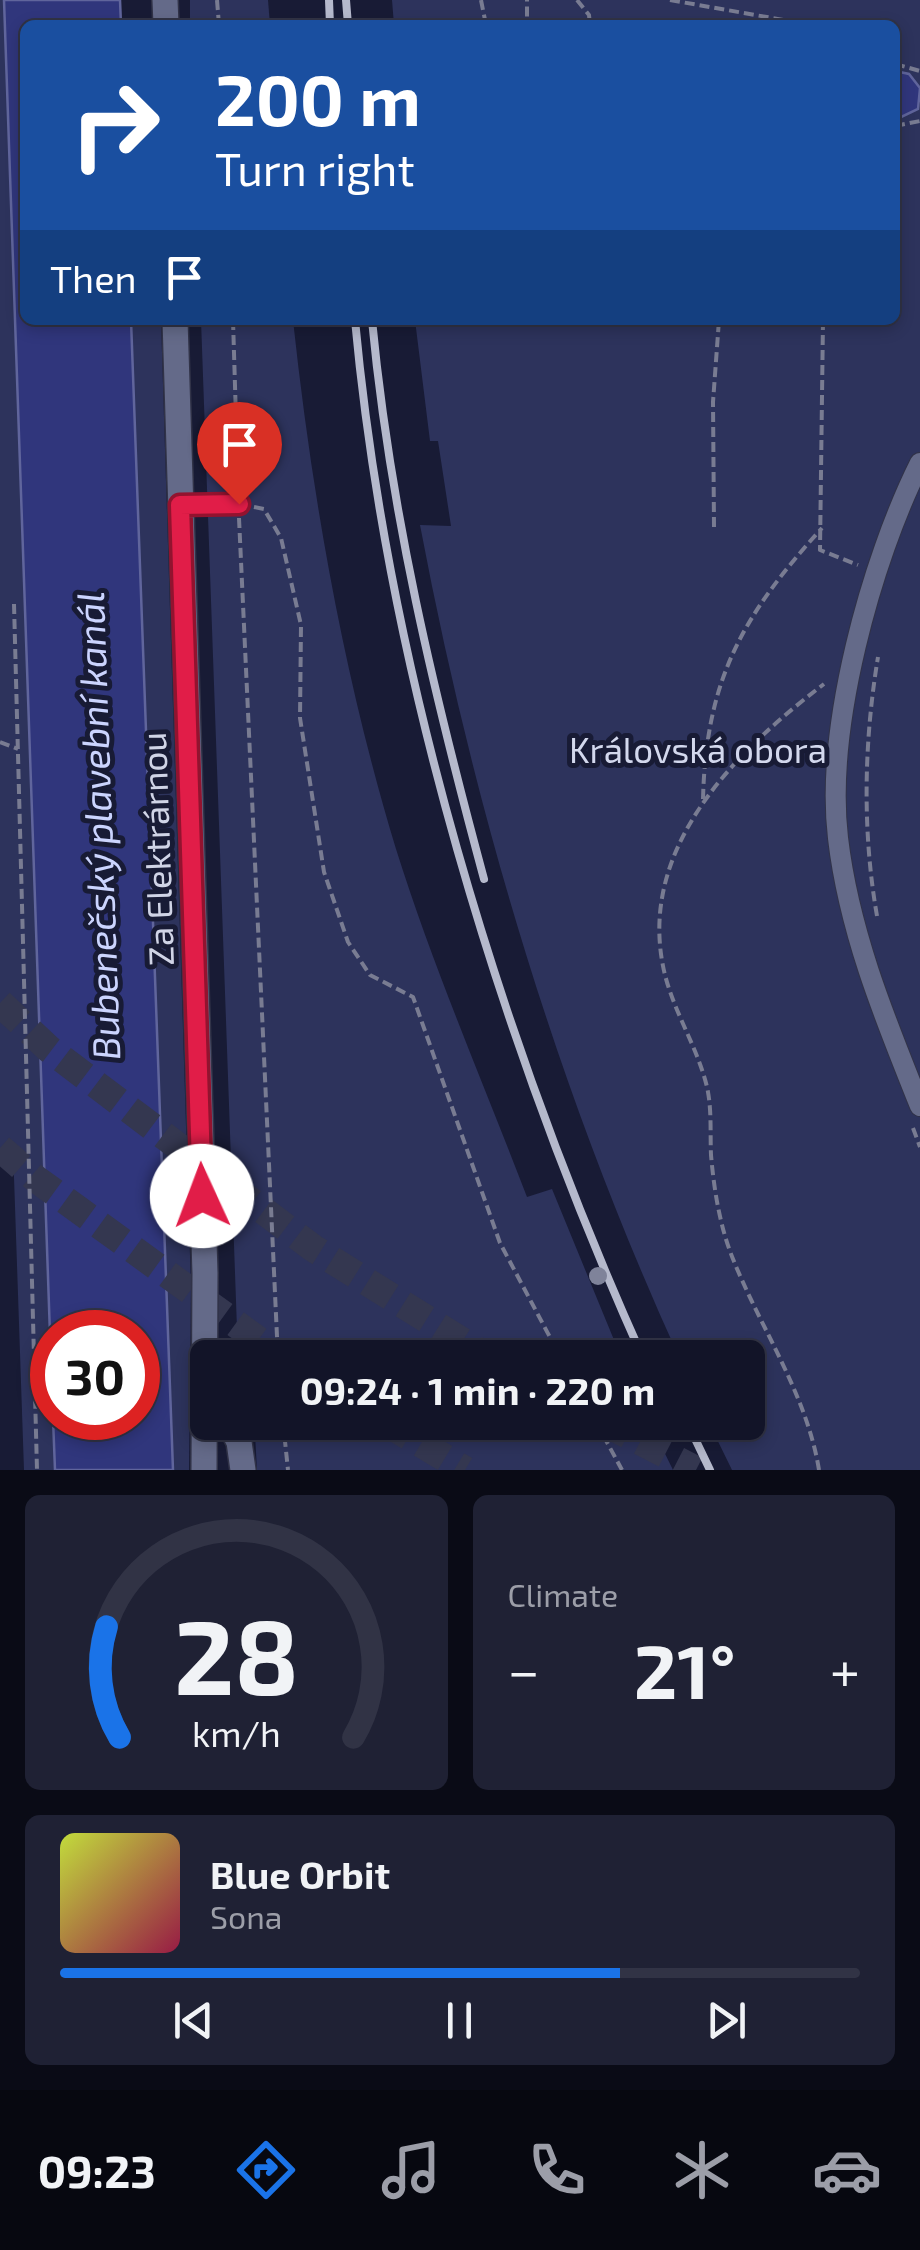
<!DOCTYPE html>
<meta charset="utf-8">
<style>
:root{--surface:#121428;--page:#1f2134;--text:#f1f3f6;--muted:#9c9ea8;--line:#313345;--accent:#1a73e8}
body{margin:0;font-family:"Exo 2",sans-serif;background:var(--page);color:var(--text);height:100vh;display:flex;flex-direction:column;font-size:38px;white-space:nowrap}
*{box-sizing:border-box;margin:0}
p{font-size:32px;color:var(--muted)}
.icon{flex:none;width:55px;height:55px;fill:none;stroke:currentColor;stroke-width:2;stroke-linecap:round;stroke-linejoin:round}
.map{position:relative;height:1470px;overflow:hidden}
.drawer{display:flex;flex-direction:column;gap:25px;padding:25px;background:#0a0b16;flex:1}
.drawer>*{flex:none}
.guide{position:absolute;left:20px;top:20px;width:880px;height:305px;border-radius:15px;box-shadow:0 5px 15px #0003,0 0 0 2px var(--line);background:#1a4fa0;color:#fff;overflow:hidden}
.speed{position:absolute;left:30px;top:1310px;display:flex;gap:20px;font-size:50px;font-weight:700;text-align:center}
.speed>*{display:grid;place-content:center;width:130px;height:130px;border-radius:50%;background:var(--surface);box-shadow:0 5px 15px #0003,0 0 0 2px var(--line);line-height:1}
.speed .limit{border:15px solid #d22;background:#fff;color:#111}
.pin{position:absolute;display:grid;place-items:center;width:85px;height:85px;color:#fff;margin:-102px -42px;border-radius:50% 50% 50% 0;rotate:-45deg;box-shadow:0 0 10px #0007}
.pin .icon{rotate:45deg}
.me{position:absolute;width:110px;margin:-55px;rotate:358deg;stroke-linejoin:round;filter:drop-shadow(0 0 8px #0008)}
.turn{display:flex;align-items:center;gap:35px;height:210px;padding:0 30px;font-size:45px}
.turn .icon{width:130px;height:130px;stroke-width:2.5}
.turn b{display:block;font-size:70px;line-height:85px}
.then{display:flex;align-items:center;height:95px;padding:0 30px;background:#0003;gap:20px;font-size:38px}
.big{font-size:75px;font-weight:700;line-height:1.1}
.drawer .card{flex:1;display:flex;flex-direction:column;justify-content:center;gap:15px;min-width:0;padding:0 35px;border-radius:15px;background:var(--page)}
.drawer .dial{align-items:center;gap:0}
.dial svg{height:260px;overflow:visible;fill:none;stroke:var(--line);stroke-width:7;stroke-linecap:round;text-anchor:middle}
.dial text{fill:var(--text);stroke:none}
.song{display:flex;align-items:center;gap:30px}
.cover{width:120px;height:120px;border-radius:15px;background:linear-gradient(135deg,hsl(70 70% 55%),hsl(340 70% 35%))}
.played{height:10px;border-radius:5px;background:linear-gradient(90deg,var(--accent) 70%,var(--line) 70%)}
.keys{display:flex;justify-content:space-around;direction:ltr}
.heat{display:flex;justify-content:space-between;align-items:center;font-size:55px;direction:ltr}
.drawer .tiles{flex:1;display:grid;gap:25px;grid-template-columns:1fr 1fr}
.card:last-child{grid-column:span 2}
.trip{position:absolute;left:190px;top:1340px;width:575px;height:100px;border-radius:15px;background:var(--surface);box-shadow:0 5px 15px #0003,0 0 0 2px var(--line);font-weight:700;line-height:100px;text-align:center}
.tabs{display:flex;height:160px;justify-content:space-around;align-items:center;background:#070810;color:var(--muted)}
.tabs .icon{width:70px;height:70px}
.tabs .on{color:var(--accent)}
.tabs b{font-size:45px;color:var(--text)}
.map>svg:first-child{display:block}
</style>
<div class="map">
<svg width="920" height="1470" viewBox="0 0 920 1470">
<rect width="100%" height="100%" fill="#181b35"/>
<g fill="#2d335c">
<path d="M 0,0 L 4,0 L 55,1470 L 24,1470 L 13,1148 L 0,1160 Z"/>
<path d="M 190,0 L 268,0 L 270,25 L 190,25 Z"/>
<path d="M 392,0 L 920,0 L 920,88 L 902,72 L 895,71 L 895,25 L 394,25 Z"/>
<path d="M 920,103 L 920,1470 L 732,1470 L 709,1423 L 748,1422 L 748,1358 L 679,1357 C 558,1092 474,811 420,525 L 451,526 L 438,441 L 430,441 L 415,320 L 895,320 L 895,119 L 918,109 Z"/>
<path d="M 131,320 L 161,320 L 191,1288 L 189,1470 L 173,1470 Z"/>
<path d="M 201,320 L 293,320 C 312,497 344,678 396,849 C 433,967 483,1082 527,1197 L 552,1189 L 621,1357 L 238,1357 Z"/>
<path d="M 245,1423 L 650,1423 L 673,1470 L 257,1470 L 255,1434 Z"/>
</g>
<g fill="#30367c" stroke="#60659c" stroke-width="2.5">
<path d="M 4,0 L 120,0 L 121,25 L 25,25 L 25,320 L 131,320 L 173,1470 L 55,1470 L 53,1418 L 138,1418 L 138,1332 L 52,1332 L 52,1393 Z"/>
<path d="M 895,71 L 909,74 L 920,88 L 918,109 L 897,119 Z"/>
</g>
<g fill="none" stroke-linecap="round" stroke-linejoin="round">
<g stroke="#343750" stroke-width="28" stroke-dasharray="28 14" stroke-linecap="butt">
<path d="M 0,1003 L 49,1049 L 313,1248 L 489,1358"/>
<path d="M 0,1148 L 36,1179 L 283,1358"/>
<path d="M 385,1422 L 465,1470"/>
<path d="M 603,1422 L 696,1470"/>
</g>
<defs>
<path id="service" d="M 181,505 L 239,503"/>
<path id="pedestrian" d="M 920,463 C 871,561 825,728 838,838 C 849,932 885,1019 920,1106"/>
<g id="minor">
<path d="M 165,0 L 166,25"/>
<path d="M 175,320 L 205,1273 L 204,1470"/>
<path d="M 229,1422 L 239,1442 L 243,1470"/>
</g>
</defs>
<use href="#service" stroke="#313348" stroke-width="15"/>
<use href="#pedestrian" stroke="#313348" stroke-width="22"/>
<use href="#minor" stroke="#313348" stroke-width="28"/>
<g stroke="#797c92" stroke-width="4" stroke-dasharray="10 5" stroke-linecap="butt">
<path d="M 217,0 L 219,25"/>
<path d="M 481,0 L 486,25"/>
<path d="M 577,0 L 589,15 L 590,25"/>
<path d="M 670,0 L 812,25"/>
<path d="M 516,25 L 527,19 L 527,0"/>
<path d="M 895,64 L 920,71"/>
<path d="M 895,126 L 920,121"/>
<path d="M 233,320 L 238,484"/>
<path d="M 823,320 L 820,550 L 858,565"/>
<path d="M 254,507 L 264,509 L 281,538 L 301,625 L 300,718 L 324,872 L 348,942 L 370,975 L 413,997 L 500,1243 L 561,1358"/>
<path d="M 239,518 L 278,1358"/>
<path d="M 714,527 L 713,402 L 719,320"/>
<path d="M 14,604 L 37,1470"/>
<path d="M 0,742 L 18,749"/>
<path d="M 703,799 C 706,679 743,615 822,528"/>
<path d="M 877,916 C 862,831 864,741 878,657"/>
<path d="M 913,1128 L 920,1147"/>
<path d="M 283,1422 L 288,1470"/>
<path d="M 596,1422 L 622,1470"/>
<path d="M 819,1470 C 807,1395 761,1329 733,1259 C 720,1227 714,1190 711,1155 C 710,1132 712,1110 707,1087 C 697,1045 671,1008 663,966 C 639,846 737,750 824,684"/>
</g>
<use href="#service" stroke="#646a89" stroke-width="12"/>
<use href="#pedestrian" stroke="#646a89" stroke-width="20"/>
<use href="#minor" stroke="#646a89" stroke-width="25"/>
<g stroke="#b5b9cc" stroke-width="8">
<path d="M 329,0 L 330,25"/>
<path d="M 346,0 L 348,25"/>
<path d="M 355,320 C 387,667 500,1040 643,1358"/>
<path d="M 372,320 C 390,511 434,694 484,879"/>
<path d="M 687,1422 L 710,1470"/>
</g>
</g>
<circle fill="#7f839a" cx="598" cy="1276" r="9"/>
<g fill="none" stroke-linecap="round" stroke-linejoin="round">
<defs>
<path id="route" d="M 202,1196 L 180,505 L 239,504"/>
</defs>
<use href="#route" stroke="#92132f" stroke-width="25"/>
<use href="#route" stroke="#e11d48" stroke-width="18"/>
</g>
<g text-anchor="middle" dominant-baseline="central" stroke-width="10" stroke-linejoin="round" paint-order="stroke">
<g font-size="35" fill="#d3d8ed" stroke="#181b35">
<text x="698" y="749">Královská obora</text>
</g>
<g font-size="35" fill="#d0d4e6" stroke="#181b35">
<text transform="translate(156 849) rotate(-92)">Za Elektrárnou</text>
</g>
<g font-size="38" font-style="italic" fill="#cbd4fe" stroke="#181b35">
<text transform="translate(97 826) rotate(-92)">Bubenečský plavební kanál</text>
</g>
</g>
</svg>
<div class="speed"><div class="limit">30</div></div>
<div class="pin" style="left:239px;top:504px;background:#d93025"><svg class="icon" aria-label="arrive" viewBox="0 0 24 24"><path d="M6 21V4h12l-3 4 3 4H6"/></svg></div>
<svg class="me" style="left:202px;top:1196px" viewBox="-20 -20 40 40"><circle r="19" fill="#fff"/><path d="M0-13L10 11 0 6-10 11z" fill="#e11d48"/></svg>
<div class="trip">09:24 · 1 min · 220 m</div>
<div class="guide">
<div class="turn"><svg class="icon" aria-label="right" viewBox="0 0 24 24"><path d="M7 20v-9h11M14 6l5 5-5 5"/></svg><div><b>200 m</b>Turn right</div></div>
<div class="then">Then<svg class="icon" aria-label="arrive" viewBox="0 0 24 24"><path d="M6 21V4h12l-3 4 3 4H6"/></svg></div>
</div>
</div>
<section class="drawer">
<div class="tiles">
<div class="card dial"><svg viewBox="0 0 100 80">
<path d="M14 69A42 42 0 1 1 86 69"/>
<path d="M14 69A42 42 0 0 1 10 35" stroke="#1a73e8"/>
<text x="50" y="56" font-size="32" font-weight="700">28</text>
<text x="50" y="72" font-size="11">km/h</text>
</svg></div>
<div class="card"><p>Climate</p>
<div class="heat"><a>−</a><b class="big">21°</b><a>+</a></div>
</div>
<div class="card">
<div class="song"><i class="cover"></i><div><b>Blue Orbit</b><p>Sona</p></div></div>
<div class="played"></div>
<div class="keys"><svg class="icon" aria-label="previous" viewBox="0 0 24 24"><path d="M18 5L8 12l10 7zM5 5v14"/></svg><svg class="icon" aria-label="pause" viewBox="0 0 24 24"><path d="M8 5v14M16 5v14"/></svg><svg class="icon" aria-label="next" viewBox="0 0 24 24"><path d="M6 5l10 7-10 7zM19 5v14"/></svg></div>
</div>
</div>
</section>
<nav class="tabs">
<b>09:23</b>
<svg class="icon on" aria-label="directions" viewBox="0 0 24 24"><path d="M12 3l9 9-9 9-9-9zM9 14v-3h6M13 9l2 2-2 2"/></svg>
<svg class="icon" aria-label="music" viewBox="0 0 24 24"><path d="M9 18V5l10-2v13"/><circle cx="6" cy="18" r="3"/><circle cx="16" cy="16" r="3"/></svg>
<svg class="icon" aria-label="phone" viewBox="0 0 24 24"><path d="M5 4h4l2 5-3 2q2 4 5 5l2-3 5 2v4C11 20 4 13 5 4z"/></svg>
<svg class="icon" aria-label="climate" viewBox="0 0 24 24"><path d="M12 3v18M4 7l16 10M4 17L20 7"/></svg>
<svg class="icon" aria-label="car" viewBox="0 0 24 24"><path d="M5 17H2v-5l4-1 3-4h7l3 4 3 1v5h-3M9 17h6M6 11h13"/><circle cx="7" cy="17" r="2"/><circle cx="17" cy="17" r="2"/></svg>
</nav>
